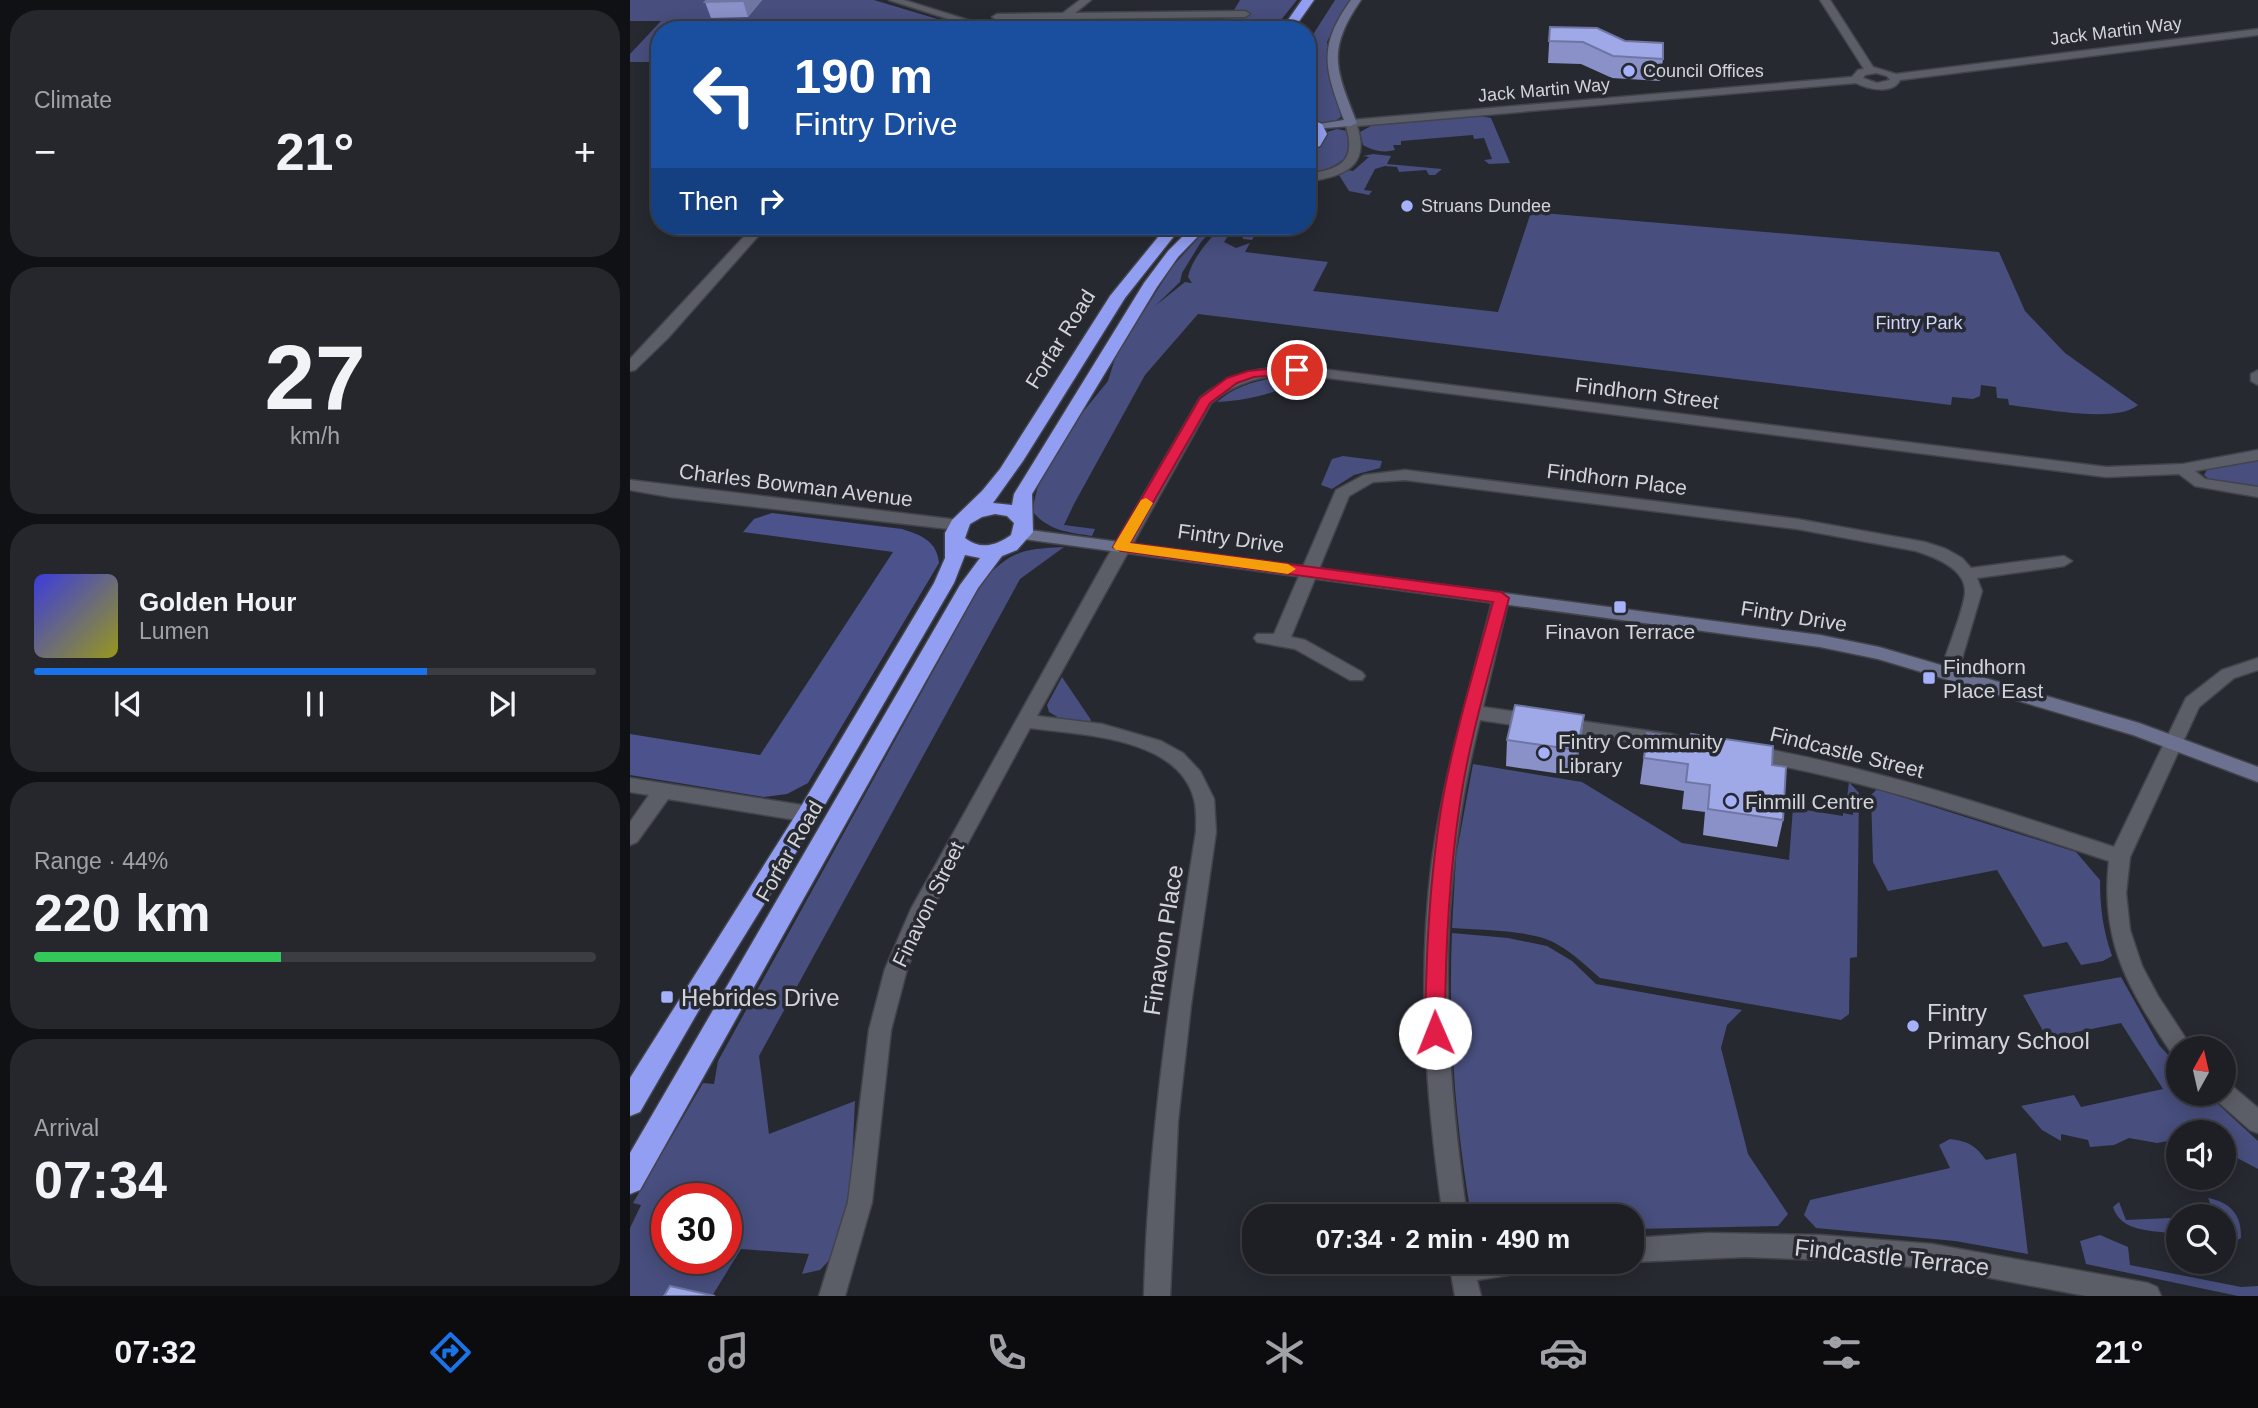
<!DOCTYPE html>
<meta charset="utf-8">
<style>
:root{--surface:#1d1f25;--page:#25272d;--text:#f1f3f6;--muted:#a0a2a7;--line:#3b3d42;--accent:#1a73e8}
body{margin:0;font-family:Arial,sans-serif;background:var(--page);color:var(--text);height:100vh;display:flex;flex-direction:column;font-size:26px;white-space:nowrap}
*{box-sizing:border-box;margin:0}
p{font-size:23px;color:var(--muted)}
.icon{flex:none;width:38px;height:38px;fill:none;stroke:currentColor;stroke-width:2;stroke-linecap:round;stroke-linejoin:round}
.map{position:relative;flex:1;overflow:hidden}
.panel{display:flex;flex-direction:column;gap:10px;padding:10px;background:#101114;width:630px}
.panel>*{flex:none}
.guide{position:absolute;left:21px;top:21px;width:665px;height:214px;border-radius:28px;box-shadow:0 4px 18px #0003,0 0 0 2px var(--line);background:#1a4fa0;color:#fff;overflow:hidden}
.needle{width:46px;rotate:8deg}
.buttons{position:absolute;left:1536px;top:1036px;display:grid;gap:14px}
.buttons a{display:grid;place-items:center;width:70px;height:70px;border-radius:50%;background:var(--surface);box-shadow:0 4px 18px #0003,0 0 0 2px var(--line);font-size:35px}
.speed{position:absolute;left:21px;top:1183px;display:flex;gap:14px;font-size:35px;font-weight:700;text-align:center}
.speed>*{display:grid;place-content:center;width:91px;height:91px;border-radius:50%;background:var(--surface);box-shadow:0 4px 18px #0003,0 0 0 2px var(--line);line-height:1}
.speed .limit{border:10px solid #d22;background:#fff;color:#111}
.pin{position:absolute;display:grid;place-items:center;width:60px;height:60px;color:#fff;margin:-30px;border:4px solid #fff;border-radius:50%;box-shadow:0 2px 7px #0007}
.me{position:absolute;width:77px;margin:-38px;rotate:359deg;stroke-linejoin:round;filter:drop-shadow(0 0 5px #0008)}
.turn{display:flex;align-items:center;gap:24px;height:147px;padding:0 28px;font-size:32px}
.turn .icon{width:91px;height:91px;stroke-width:2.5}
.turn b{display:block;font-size:49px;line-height:60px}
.then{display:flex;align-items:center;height:66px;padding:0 28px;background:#0003;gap:14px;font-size:26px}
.big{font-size:52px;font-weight:800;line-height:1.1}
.panel .widget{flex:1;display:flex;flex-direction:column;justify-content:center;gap:10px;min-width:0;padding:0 24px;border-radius:28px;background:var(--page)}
.panel .dial{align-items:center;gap:0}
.dial b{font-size:91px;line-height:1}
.song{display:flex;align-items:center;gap:21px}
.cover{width:84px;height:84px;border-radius:10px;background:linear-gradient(135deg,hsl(240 70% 55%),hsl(60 70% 35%))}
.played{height:7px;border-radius:4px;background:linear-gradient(90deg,var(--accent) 70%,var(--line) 70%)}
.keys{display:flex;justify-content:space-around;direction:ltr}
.heat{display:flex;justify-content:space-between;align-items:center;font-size:38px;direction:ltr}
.charge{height:10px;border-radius:5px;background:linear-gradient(90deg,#34c759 44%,var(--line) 0)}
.trip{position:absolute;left:612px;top:1204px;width:402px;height:70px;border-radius:28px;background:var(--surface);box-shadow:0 4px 18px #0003,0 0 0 2px var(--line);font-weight:800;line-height:70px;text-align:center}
.dock{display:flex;height:112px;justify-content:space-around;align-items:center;background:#0c0c0f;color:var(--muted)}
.dock .icon{width:49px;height:49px}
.dock .current{color:var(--accent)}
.dock b{font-size:32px;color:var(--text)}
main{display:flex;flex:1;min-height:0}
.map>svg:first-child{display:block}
</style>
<main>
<section class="panel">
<div class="widget"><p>Climate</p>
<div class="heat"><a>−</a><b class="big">21°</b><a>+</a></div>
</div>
<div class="widget dial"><b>27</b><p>km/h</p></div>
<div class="widget">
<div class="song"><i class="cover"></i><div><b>Golden Hour</b><p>Lumen</p></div></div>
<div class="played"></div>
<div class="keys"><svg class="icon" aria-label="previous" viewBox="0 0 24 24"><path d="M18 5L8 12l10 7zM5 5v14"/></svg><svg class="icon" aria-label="pause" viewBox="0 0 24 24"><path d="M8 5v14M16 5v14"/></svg><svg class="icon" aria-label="next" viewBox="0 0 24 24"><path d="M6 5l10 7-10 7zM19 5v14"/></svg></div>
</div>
<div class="widget"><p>Range · 44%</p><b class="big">220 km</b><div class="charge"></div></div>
<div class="widget"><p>Arrival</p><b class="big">07:34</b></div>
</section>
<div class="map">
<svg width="1628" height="1296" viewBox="0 0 1628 1296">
<rect width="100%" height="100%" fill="#272931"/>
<g fill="#484e7d" fill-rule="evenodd">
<path d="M 0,0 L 244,0 L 344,30 L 30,30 L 30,62 L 0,62 L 0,54 L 31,21 L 0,21 Z"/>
<path d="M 610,0 L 667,0 L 643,30 L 592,30 L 594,18 L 603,12 Z"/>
<path d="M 705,0 L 722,0 L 710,15 L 697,42 L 711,117 C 700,126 689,124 677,118 L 677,44 Z"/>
<path d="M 850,116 L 861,118 L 880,163 L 859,164 L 854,160 L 862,159 L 854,138 L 844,139 L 843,135 L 771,141 L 771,145 L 763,145 L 765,150 C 754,153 743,151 733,145 L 730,132 L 743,125 Z"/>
<path d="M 707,129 L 717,131 L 721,151 C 709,166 696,171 677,174 L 677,154 L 690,147 L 697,132 Z"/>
<path d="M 743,154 L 761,156 L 757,164 L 812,169 L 805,175 L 799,175 L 796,170 L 769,172 L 767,167 L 755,166 L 745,169 L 734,190 L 742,191 L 739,195 L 719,191 L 709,175 L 717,170 L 723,171 L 739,157 L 733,156 Z"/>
<path d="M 901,212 L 1369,252 L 1395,311 L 1435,353 L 1508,405 C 1486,424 1408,408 1379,405 L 1378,399 L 1367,398 L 1366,387 L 1351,385 L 1350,396 L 1343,399 L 1322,397 L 1321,405 L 568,314 L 515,375 L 444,504 L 434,525 L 465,529 L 462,536 C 437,532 419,531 402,511 L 410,477 L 448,418 L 478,381 L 486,355 L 542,267 L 579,226 L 586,226 L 571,242 L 552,273 L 550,282 L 525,306 L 555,282 L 562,283 L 558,277 C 562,258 579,240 592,226 L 614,226 L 611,231 L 626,233 L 622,240 L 613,239 L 612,234 L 600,233 L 594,242 L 606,248 L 620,243 L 615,252 L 698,262 L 683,291 L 868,312 Z"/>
<path d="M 655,376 L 674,378 C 645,394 620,400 587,402 C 607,384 630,380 655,376 Z"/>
<path d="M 713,456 L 752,461 L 750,468 L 724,475 L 702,489 L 691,485 L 702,459 Z"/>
<path d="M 1628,460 L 1628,488 L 1582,482 L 1574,475 L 1577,470 Z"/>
<path d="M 434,547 L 390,579 L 129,1056 L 139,1134 L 225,1101 L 221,1184 L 204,1255 L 190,1270 L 172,1274 L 179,1254 L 111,1249 L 82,1296 L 0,1296 L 0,1228 L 11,1205 L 3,1203 L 73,1083 L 84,1084 L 88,1061 L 354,579 C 383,550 394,549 434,547 ZM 37,1199 L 96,1199 L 96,1258 L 37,1258 Z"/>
<path d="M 432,677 L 461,720 L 460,723 L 429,718 L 419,712 L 417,705 Z"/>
<path d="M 843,764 L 952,782 L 1052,843 L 1159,860 L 1163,808 L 1213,816 L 1213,813 L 1223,815 L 1223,807 L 1216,806 L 1219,782 L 1229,793 L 1227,957 L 1220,958 L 1219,1014 L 1211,1020 L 970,978 C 955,965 940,950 921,941 C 896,930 851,930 822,928 L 826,856 Z"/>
<path d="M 1247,789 L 1446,852 L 1470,880 C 1470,907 1473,930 1482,956 L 1473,961 L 1451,965 L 1437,942 L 1413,947 L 1367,870 L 1258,891 L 1243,862 L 1241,795 Z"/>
<path d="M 822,933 L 878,938 L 917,946 L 942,961 L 966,984 L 1112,1010 L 1097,1025 L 1091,1048 L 1118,1154 L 1158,1214 L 1148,1226 L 1003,1229 L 1003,1216 L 841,1215 C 825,1121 818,1028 822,933 Z"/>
<path d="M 1491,977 L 1529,1045 L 1549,1067 L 1549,1094 L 1577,1094 L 1628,1141 L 1628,1169 L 1594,1151 L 1594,1132 L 1549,1132 L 1549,1139 L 1527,1143 L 1499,1138 L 1484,1145 L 1460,1147 L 1458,1140 L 1431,1134 L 1431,1141 L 1412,1130 L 1391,1106 L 1444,1095 L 1451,1107 L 1533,1089 L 1491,1023 L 1417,1038 L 1393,995 Z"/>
<path d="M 1320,1139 C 1338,1141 1346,1146 1356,1160 L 1386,1153 L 1398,1254 L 1325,1241 L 1186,1228 L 1174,1215 L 1180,1200 L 1320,1168 L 1309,1145 Z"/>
<path d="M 1578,1198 C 1600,1202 1612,1215 1611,1238 L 1600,1244 L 1594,1243 L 1594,1216 L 1571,1216 L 1585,1215 Z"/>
<path d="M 1489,1202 L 1496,1220 L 1540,1218 L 1547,1234 C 1523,1230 1491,1233 1483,1207 Z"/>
<path d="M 1470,1235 L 1498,1247 L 1500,1265 L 1611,1287 L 1628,1286 L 1628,1296 L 1608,1296 L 1456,1264 L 1450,1241 Z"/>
</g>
<path fill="#4c528b" d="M 142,513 L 272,529 C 291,535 307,541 309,563 L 178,783 L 157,794 L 134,797 L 0,775 L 0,734 L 130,755 L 263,552 L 113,532 L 124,519 Z"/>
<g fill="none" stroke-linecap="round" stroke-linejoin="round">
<defs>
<g id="street">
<path d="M 259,0 L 274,0 L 370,30 L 353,30 Z"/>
<path d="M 450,0 L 461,0 L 445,13 L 615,11 L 620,14 L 615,17 L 437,19 L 420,30 L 407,30 L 425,19 L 367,20 L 362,17 L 367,14 L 433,13 Z"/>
<path d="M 1190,0 L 1200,0 L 1243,67 L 1266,74 L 1628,29 L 1628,35 L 1270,80 C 1264,94 1239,90 1226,83 L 727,126 C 741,168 712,176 677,182 L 677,174 C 713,169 727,160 715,123 L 721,120 L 1222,77 L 1228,70 L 1234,69 ZM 1246,73 L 1257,76 L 1260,80 L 1247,83 L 1233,78 L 1235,75 Z"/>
<path d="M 124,226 L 137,226 L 38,338 L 5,370 L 0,371 L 0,359 Z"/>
<path d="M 667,366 L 1476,467 L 1553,464 L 1628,450 L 1628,460 L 1565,471 L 1575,479 L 1628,487 L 1628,497 L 1565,486 L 1549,474 L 1476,477 L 667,374 C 634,375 607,381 581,403 L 407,716 L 472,724 L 531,741 L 553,753 L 570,771 L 584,799 L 586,832 L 561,1005 L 548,1121 L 540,1296 L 514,1296 C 518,1140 541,986 566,832 C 566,822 567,810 564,799 C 548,737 452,735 400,728 L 298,917 L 277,969 L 261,1030 L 242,1202 L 215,1296 L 189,1296 L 218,1202 L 239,1030 L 255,969 L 281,909 L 475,561 L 570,398 C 598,374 630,367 667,366 Z"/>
<path d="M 1628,370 L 1628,385 L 1621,381 L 1621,374 Z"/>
<path d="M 775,470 L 1167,519 L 1295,542 L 1316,549 L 1332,558 L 1341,568 L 1434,556 L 1442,561 L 1434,566 L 1347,578 L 1352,591 L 1328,672 L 1325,676 L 1313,676 L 1310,672 C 1315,656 1336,604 1335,591 C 1335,568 1304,557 1286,551 L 1167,529 L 775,480 L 743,482 L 719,496 L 661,637 L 675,640 L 732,672 L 735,676 L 732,680 L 720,680 L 665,649 L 627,642 L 624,638 L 627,634 L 644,634 L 706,490 L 734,475 Z"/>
<path d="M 0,480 L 328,520 L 336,525 L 328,530 L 40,497 L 0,490 Z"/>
<path d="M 871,592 L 879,598 L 853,707 L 1041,734 L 1048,736 L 1050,741 L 1048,746 L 1041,748 L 850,720 C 806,896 812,1038 837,1216 L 813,1216 C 796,1099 787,979 802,861 C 814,771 841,686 863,598 Z"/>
<path d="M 1628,658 L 1628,670 L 1604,678 L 1569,707 L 1500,857 L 1496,893 L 1500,930 L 1512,966 L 1528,996 L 1562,1048 L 1549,1048 L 1549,1057 L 1543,1055 C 1499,990 1470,943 1479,861 C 1361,822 1244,782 1120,760 L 1113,758 L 1111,753 L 1113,748 L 1120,746 C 1245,768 1364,807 1484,847 L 1556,698 L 1592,670 Z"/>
<path d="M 0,778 L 178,806 L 185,809 L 188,814 L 185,819 L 178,822 L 38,799 L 7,842 L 0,845 L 0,822 L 19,795 L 0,792 Z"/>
<path d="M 1594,1083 L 1602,1086 L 1628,1108 L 1628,1133 L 1620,1130 L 1586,1100 L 1583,1094 L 1594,1094 Z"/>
<path d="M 1078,1233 L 1190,1235 L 1302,1244 L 1518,1283 L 1527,1287 L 1531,1296 L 1456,1296 L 1329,1272 L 1227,1261 L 1115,1257 L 1003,1262 L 1002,1262 L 1003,1238 Z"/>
<path d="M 819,1262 L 906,1262 L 903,1271 L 847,1280 L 851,1296 L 825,1296 Z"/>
</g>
<g id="secondary">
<path d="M 721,0 L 731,0 C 696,51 706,69 727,123 L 721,126 L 683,129 L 683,125 L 714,120 C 695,69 687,47 721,0 Z"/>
<path d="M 392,529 L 1190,635 L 1249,647 L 1509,723 L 1628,767 L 1628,782 L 1503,735 L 1248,659 L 1190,647 L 386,538 L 384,534 L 386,530 Z"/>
</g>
<g id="highway">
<path d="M 672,0 L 684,0 L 663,30 L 651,30 Z"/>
<path d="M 677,117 L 692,124 L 697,134 L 690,146 L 677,151 L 677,142 L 683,134 L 677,127 Z"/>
<path d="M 537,226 L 552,226 L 495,298 L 393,461 L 363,503 L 382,505 L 384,494 L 514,283 L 538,251 L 563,226 L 578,226 L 548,257 L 527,287 L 402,494 L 403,532 L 387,550 L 372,556 L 348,588 L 10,1190 L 0,1194 L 0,1153 L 330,585 L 350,558 L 335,555 L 324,583 L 186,820 L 76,998 L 10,1112 L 0,1116 L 0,1078 L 170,808 L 304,583 L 315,558 L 315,533 L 322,520 L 352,491 L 370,469 L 480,296 ZM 365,514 L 377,516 L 384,523 L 381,535 C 366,546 350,550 335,538 L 340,524 L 352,517 Z"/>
</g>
</defs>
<use href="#street" stroke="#43444b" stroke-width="3"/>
<use href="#secondary" stroke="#43444b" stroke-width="3"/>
<use href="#highway" stroke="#43444b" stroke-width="3"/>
<use href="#street" fill="#5c5e67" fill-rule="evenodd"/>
<use href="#secondary" fill="#6c7190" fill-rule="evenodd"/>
<use href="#highway" fill="#929ef1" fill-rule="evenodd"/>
</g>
<g fill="#8991c8">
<path d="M 132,0 L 118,17 L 81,18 L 75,2 Z"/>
<path d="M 920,27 L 1033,59 L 1030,81 L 982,78 L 951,64 L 918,63 Z"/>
<path d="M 954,715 L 951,741 L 945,776 L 876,766 L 877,740 Z"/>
<path d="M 1017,733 L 1142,765 L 1153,820 L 1147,847 L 1073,835 L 1075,812 L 1052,809 L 1054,791 L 1010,784 Z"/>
</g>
<g fill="#6f76a2">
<path d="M 114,0 L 132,0 L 118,17 L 113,1 Z"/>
<path d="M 954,715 L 951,741 L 945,776 L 947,750 Z"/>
</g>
<g fill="#9fa9e8" stroke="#6f76a2" stroke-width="2">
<path d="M 77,0 L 114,0 L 113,1 L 75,2 Z"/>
<path d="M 920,27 L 967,28 L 995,41 L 1033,43 L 1033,59 L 983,56 L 953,42 L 919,41 Z"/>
<path d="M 885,705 L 954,715 L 947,750 L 877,740 Z"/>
<path d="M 1017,733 L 1060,740 L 1061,734 L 1143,746 L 1142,765 L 1156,767 L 1153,820 L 1078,809 L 1080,785 L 1056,782 L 1058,764 L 1014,758 Z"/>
<path d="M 40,1286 L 85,1296 L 34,1296 Z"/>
</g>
<path fill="#e11d48" stroke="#92132f" stroke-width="2" d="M 667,366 L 673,370 L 671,373 L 624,377 L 607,383 L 580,403 L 500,543 L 871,592 L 879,598 C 861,668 839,738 829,810 C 818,886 815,956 815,1033 L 812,1039 L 805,1042 L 798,1039 L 795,1033 C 796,958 799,884 811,809 C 823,739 844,670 863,602 L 491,551 L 483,547 L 570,398 L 597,378 L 618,371 Z"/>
<path fill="#f59e0b" d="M 516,498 L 523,503 L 500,543 L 658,564 L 666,569 L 658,574 L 486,550 L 483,547 L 511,500 Z"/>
<g fill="#a6b1fc" stroke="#272931" stroke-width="2.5">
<circle cx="999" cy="71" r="7"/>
<circle cx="777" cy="206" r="7"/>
<rect x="983" y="600" width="14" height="14" rx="3.5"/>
<rect x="1292" y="671" width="14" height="14" rx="3.5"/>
<circle cx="914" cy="753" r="7"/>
<circle cx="1101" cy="801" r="7"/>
<rect x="30" y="990" width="14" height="14" rx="3.5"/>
<circle cx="1283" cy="1026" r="7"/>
</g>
<g text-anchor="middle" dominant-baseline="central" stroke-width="7" stroke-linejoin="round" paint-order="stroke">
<g font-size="18" fill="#d3d4da" stroke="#272931">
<text transform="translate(1486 31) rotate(-7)">Jack Martin Way</text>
<text transform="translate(914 90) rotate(-5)">Jack Martin Way</text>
</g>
<g font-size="18" fill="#d3d4da" stroke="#272931" text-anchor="start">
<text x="1013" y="71">Council Offices</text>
<text x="791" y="206">Struans Dundee</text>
</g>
<g font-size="18" fill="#d1d7fa" stroke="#272931">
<text x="1289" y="323">Fintry Park</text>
</g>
<g font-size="21" fill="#d3d4da" stroke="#272931">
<text transform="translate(430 339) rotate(-58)">Forfar Road</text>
<text transform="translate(1017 393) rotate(7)">Findhorn Street</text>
<text transform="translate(987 479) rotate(7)">Findhorn Place</text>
<text transform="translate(166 485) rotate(7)">Charles Bowman Avenue</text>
<text transform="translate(601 538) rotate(8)">Fintry Drive</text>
<text transform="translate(1164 616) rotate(9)">Fintry Drive</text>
<text transform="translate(1217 752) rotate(14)">Findcastle Street</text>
<text transform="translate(159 851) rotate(-60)">Forfar Road</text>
<text transform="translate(298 904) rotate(-64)">Finavon Street</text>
</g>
<g font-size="21" fill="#d3d4da" stroke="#272931" text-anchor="start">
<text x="990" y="631" text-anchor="middle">Finavon Terrace</text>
<text x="1313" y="666">Findhorn<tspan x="1313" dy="24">Place East</tspan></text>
<text x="928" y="741">Fintry Community<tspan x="928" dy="24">Library</tspan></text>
<text x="1115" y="801">Finmill Centre</text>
</g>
<g font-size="24" fill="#d3d4da" stroke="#272931">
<text transform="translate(533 940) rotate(-81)">Finavon Place</text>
<text transform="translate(1262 1257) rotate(6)">Findcastle Terrace</text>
</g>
<g font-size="24" fill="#d3d4da" stroke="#272931" text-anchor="start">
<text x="51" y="997">Hebrides Drive</text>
<text x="1297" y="1012">Fintry<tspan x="1297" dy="28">Primary School</tspan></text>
</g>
</g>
</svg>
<div class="buttons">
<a><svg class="needle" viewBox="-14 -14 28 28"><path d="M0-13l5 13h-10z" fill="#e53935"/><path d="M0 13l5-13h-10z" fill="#a0a2a7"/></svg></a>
<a><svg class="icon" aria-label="sound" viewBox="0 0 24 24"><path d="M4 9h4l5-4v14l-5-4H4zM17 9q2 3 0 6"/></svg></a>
<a><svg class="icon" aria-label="search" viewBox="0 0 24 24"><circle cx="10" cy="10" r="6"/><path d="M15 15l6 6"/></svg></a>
</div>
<div class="speed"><div class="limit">30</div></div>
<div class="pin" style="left:667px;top:370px;background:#d93025"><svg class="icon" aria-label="arrive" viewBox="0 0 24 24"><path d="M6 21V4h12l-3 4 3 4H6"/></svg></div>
<svg class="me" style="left:805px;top:1033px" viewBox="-20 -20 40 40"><circle r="19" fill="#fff"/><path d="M0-13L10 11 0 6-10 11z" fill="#e11d48"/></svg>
<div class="trip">07:34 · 2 min · 490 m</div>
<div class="guide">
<div class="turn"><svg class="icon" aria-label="left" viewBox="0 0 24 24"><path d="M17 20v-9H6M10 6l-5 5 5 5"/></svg><div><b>190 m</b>Fintry Drive</div></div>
<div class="then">Then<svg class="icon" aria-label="right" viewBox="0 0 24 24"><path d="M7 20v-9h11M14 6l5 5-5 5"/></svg></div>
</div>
</div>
</main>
<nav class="dock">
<b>07:32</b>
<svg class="icon current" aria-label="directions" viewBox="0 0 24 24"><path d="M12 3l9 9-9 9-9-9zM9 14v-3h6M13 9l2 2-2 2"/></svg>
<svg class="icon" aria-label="music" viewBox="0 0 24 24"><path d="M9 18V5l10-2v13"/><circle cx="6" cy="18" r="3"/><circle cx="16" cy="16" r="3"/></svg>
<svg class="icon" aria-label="phone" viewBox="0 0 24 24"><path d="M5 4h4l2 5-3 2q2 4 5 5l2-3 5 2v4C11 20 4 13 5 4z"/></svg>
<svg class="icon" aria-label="climate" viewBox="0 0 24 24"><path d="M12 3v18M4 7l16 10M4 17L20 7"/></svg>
<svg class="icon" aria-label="car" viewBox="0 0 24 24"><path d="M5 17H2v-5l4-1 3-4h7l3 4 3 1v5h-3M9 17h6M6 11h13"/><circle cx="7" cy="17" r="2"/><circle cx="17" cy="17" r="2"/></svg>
<svg class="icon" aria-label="filters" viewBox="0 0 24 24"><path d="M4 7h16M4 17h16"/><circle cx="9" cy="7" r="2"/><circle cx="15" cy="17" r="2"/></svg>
<b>21°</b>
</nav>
